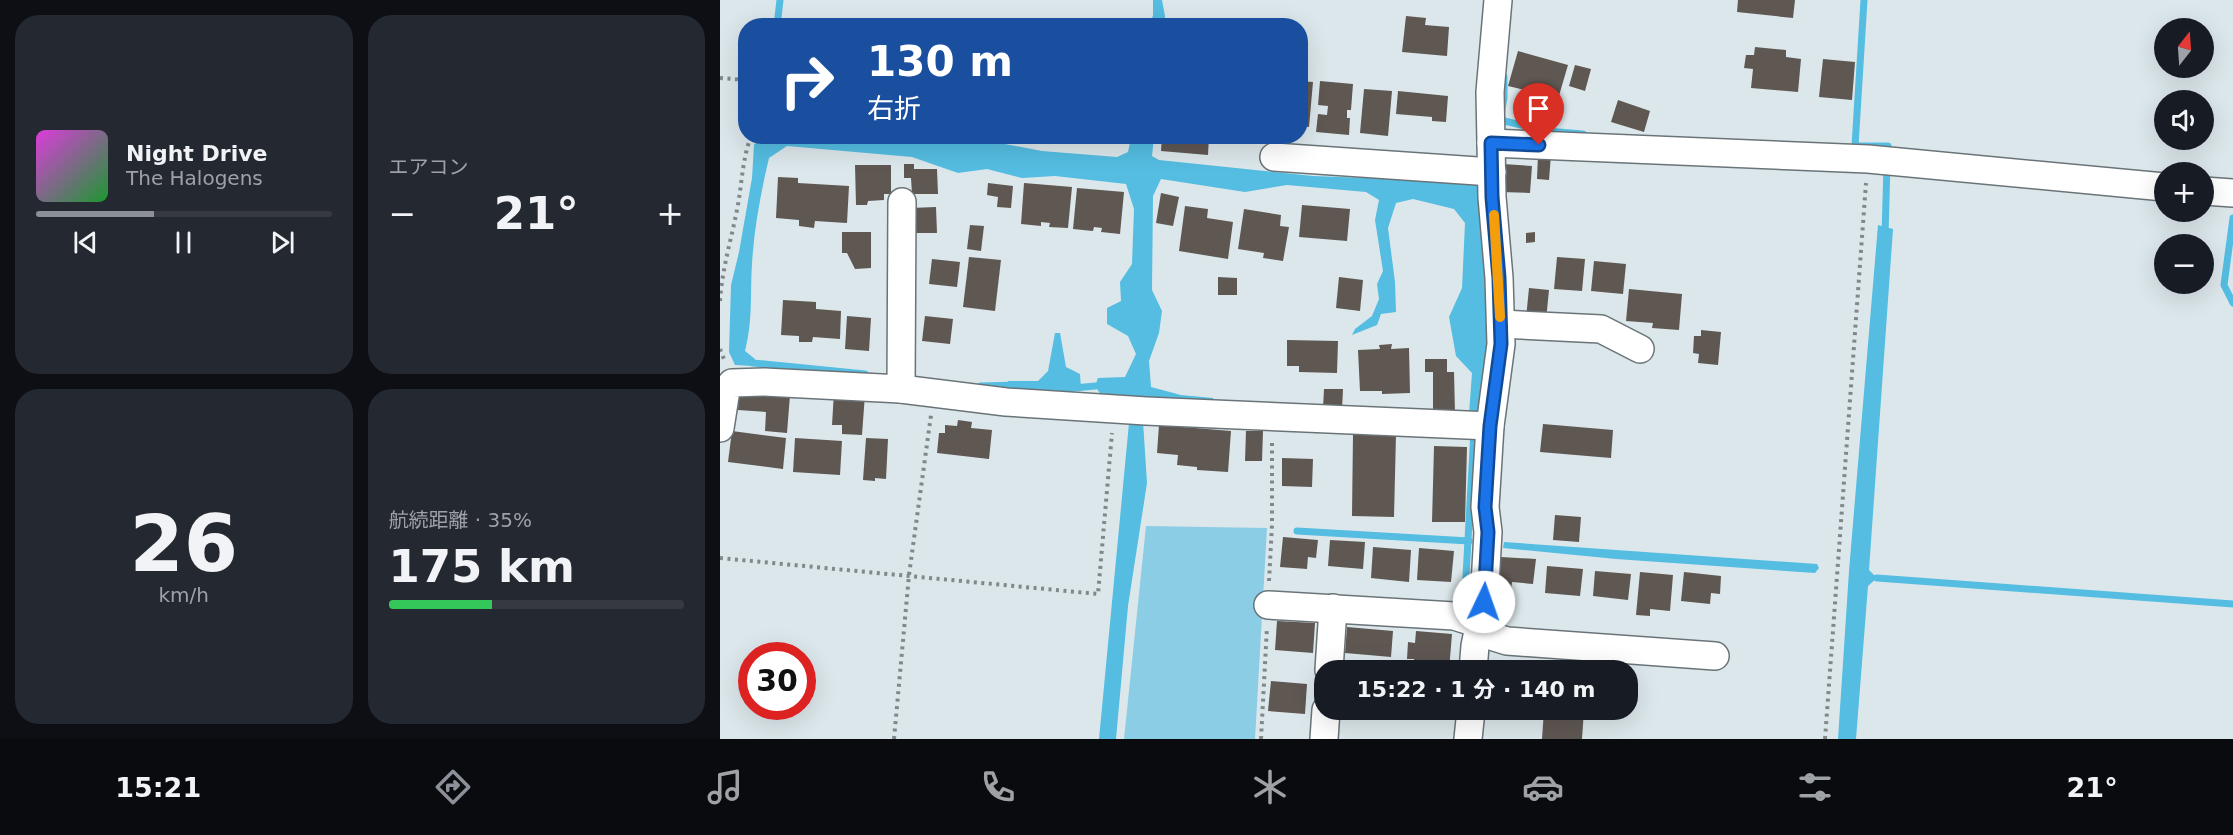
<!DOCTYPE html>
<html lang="ja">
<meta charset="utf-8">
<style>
:root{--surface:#171b24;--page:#242831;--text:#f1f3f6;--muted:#9ea1a6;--line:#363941;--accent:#8c9099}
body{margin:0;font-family:"DejaVu Sans","Noto Sans JP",sans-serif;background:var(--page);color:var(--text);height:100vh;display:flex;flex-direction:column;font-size:22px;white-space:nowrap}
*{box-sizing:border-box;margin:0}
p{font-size:20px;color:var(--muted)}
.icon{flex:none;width:33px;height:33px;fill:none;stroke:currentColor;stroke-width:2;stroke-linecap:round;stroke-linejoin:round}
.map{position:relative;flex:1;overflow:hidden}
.drawer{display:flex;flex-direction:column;gap:15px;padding:15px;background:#0d0f14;width:720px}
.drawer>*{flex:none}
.banner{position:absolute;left:18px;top:18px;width:570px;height:126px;border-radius:24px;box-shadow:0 6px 24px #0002;background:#1a4fa0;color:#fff;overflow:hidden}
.needle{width:39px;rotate:17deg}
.buttons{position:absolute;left:1434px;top:18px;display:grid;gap:12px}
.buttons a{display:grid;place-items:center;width:60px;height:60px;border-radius:50%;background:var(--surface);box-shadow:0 6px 24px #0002;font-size:30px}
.speed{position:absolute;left:18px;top:642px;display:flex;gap:12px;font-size:30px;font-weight:700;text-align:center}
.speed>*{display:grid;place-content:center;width:78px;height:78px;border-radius:50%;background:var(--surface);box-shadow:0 6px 24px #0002;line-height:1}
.speed .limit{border:9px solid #d22;background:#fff;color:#111}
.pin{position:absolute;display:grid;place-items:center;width:51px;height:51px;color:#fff;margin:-62px -26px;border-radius:50% 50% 50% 0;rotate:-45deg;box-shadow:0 0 6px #0007}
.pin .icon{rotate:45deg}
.me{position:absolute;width:66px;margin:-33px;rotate:3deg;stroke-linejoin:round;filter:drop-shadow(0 0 4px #0008)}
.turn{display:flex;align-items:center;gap:21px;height:126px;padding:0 30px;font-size:27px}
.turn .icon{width:78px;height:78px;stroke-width:2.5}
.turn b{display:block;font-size:42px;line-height:51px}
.big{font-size:45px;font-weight:700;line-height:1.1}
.drawer .widget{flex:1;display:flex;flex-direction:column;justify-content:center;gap:9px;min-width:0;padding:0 21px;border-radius:24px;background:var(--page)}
.drawer .dial{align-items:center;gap:0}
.dial b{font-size:78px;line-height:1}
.song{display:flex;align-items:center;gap:18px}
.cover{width:72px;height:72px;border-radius:9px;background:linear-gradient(135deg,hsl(300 70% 55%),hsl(130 70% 35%))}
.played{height:6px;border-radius:3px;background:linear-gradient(90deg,var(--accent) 40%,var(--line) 40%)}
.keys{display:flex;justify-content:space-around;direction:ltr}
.heat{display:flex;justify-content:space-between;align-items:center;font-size:33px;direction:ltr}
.charge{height:9px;border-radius:4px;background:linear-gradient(90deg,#34c759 35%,var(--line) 0)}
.drawer .tiles{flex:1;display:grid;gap:15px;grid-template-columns:repeat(2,1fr)}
.trip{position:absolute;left:594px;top:660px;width:324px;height:60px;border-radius:24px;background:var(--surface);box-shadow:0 6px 24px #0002;font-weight:700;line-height:60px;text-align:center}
.dock{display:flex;height:96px;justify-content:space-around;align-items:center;background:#090b0e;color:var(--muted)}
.dock .icon{width:42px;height:42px}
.dock .active{color:var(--accent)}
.dock b{font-size:27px;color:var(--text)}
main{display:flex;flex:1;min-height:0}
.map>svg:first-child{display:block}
</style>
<main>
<section class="drawer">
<div class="tiles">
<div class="widget">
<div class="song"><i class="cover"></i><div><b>Night Drive</b><p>The Halogens</p></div></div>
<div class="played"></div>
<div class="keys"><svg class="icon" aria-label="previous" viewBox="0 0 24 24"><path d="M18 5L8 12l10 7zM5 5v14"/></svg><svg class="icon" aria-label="pause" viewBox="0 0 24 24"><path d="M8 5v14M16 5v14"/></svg><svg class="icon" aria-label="next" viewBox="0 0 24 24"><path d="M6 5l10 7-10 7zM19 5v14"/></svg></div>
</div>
<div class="widget"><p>エアコン</p>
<div class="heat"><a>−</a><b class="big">21°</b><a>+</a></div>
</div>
<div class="widget dial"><b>26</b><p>km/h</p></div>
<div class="widget"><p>航続距離 · 35%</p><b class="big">175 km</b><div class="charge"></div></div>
</div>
</section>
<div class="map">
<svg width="1513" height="739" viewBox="0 0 1513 739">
<rect width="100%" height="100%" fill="#dce7eb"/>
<path fill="#8bcde5" d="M 426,526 L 547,528 L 535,739 L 404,739 Z"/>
<g fill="#54bde1">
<path d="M 433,0 L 442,0 L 445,16 L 445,25 L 430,25 L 433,15 Z"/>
<path d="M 40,137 L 143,137 L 218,142 L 264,140 L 322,151 L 397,157 L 408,152 L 411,137 L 434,137 L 432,156 L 439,160 L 593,176 L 757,182 C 763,254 781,348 757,416 L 749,414 L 752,373 L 736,356 L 729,317 L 742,288 L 745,223 L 734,209 L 693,199 L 676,203 L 668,228 L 675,282 L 676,312 L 661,314 L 657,325 L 632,335 L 635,329 L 652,316 L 659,299 L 657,284 L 663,271 L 655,220 L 659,200 L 646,192 L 567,185 L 525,192 L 441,179 L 433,196 L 432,290 L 442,311 L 439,333 L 429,361 L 431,387 L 461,395 L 493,398 L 493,405 L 423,421 L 427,483 L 408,606 L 396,739 L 379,739 L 409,423 L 383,398 L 375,386 L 378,378 L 405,377 L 416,354 L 408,336 L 387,324 L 387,308 L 401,301 L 400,282 L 412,264 L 414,209 L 406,184 L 335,176 L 302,178 L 267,169 L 238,173 L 192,157 L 67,146 L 49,158 C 41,192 34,228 32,264 C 30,295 33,319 25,351 L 35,359 L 32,366 L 15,365 L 9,352 L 11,285 L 19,252 L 32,178 L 34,145 Z"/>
<path d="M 1158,225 L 1173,229 L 1149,570 L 1157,578 L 1148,586 L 1136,739 L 1118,739 L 1129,571 Z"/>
<path d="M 335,333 L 340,333 L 346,367 L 360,374 L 361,388 L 349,393 L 289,388 L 288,381 L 318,381 L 328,371 Z"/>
<path d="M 784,542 L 1097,564 L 1099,568 L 1095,573 L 896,559 L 783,548 Z"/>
</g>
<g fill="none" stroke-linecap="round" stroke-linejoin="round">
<g stroke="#54bde1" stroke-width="7">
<path d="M 1144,0 L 1135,146 L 1168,146 L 1168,154"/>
<path d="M 57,26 L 60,0"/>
<path d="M 784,77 L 784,98 L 780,120 L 826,131 L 863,134"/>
<path d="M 1513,218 L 1504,285 L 1513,303"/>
<path d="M 1165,235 L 1167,165"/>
<path d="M 33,363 L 145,374"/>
<path d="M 261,386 L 298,385"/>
<path d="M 354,388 L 375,386"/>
<path d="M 577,531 L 749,541"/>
<path d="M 1157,578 L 1513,604"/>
<path d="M 744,612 L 754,431"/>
</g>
</g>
<g fill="#5f5752">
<path d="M 1018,0 L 1075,0 L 1073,18 L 1017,12 Z"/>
<path d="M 686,16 L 706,18 L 705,25 L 729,27 L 727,56 L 682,52 Z"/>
<path d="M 73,19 L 86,19 L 86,26 L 66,26 L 66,23 L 73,23 Z"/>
<path d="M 1035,47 L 1066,50 L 1066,57 L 1081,59 L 1078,92 L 1031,88 L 1033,69 L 1024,68 L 1026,55 L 1034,55 Z"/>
<path d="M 798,51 L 848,65 L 838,99 L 827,96 L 825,100 L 816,97 L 817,93 L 788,86 Z"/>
<path d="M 1103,59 L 1135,62 L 1132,100 L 1099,97 Z"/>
<path d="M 855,65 L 871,69 L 865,91 L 849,86 Z"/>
<path d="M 580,81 L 593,82 L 589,127 L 580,126 Z"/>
<path d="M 600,81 L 633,84 L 631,110 L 627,110 L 627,118 L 630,118 L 629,135 L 596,132 L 598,114 L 607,115 L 608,106 L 598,105 Z"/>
<path d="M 644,89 L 672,91 L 668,136 L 640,133 Z"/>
<path d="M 678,91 L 728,96 L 726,122 L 712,121 L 712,117 L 676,114 Z"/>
<path d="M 898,100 L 930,111 L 924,132 L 891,122 Z"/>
<path d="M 442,136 L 489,136 L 488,155 L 441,151 Z"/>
<path d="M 818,155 L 831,155 L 829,180 L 817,179 Z"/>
<path d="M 184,164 L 194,164 L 194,169 L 217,169 L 218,194 L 192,194 L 191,178 L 184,178 Z"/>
<path d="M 783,164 L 812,166 L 810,193 L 781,192 Z"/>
<path d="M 135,165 L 171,165 L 171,194 L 164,194 L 164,200 L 148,201 L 147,205 L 136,205 Z"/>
<path d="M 58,177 L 78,178 L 78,183 L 129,186 L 127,223 L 95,221 L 94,228 L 79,226 L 79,220 L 56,218 Z"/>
<path d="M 268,183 L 293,186 L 291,208 L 277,207 L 278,197 L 267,195 Z"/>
<path d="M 304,183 L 352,187 L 348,228 L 329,227 L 330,223 L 321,222 L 321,226 L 301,224 Z"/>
<path d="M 357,188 L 404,192 L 400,234 L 381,232 L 382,228 L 374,227 L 373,231 L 353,229 Z"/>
<path d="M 441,193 L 459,197 L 453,226 L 436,223 Z"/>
<path d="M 582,205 L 630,209 L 627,241 L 579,237 Z"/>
<path d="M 465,206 L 488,209 L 487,218 L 513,222 L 508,259 L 459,251 Z"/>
<path d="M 216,207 L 217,233 L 191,233 L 190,208 Z"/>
<path d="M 524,209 L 561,215 L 560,226 L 569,227 L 563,261 L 543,258 L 544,253 L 518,249 Z"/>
<path d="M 250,225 L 264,226 L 261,251 L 247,249 Z"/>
<path d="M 122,232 L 151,232 L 151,268 L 135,269 L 127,253 L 122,253 Z"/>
<path d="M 815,232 L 815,242 L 806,243 L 806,233 Z"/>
<path d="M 249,257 L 281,260 L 275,311 L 243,307 Z"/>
<path d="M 837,257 L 865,259 L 862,291 L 834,289 Z"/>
<path d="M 212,259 L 240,262 L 237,287 L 209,284 Z"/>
<path d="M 874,261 L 906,264 L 903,294 L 871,291 Z"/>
<path d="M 498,277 L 517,278 L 517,295 L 498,295 Z"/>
<path d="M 619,277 L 643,280 L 640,311 L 616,308 Z"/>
<path d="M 809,288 L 829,290 L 826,320 L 806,318 Z"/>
<path d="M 909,289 L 962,294 L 959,330 L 932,328 L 933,323 L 906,321 Z"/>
<path d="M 63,300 L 96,302 L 96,309 L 121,311 L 120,339 L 93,337 L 92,342 L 79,342 L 79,336 L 61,335 Z"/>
<path d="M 127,316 L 151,318 L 149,351 L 125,349 Z"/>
<path d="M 205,316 L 233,319 L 230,344 L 202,341 Z"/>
<path d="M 981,330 L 1001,332 L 998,365 L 978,363 L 979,354 L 973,353 L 974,336 L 981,336 Z"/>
<path d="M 567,340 L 618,341 L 617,373 L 579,372 L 579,366 L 567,366 Z"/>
<path d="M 672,344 L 671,349 L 689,348 L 690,393 L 662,394 L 662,391 L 640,391 L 638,350 L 660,349 L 659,345 Z"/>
<path d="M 705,359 L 727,359 L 727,372 L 734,372 L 735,413 L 713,413 L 713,372 L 705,372 Z"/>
<path d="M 604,389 L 623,389 L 622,409 L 603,408 Z"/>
<path d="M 19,392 L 70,395 L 67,433 L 45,431 L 46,412 L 18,410 Z"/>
<path d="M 114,392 L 145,394 L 142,435 L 122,434 L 122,425 L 112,425 Z"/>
<path d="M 238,420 L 252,422 L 251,428 L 272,430 L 269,459 L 217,453 L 219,433 L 225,433 L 225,425 L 237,426 Z"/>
<path d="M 823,424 L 893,430 L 891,458 L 820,452 Z"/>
<path d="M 439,425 L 511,431 L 508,472 L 477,470 L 477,467 L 457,465 L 458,455 L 437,453 Z"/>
<path d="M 12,431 L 66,438 L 63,469 L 8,462 Z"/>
<path d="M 526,431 L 543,431 L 542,461 L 525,461 Z"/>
<path d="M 633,433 L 676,434 L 674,517 L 632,516 Z"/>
<path d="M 75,438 L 122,441 L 120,475 L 73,472 Z"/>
<path d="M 146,438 L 168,439 L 166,479 L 155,478 L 155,481 L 143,480 Z"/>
<path d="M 714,446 L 747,447 L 745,522 L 712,522 Z"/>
<path d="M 562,458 L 593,459 L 592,487 L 562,486 Z"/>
<path d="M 835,515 L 861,517 L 859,542 L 833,540 Z"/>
<path d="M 563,537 L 598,540 L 596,558 L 588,557 L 587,569 L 560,567 Z"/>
<path d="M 610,540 L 645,542 L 643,569 L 608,566 Z"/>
<path d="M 653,547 L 691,550 L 689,582 L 651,578 Z"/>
<path d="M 699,548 L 734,551 L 731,582 L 697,580 Z"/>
<path d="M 781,557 L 816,559 L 813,584 L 792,582 L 791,590 L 778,588 Z"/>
<path d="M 827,566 L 863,569 L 860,596 L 825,593 Z"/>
<path d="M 875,571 L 911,574 L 908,600 L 873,596 Z"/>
<path d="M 920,572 L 953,575 L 950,611 L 930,609 L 930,616 L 916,615 Z"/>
<path d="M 964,572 L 1001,576 L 1000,594 L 991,593 L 990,604 L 961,601 Z"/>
<path d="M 557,621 L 595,623 L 593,653 L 555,650 Z"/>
<path d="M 627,627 L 673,631 L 671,657 L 625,653 Z"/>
<path d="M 696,631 L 732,634 L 729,670 L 693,670 L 694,659 L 687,659 L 688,642 L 695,643 Z"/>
<path d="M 781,665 L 813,668 L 813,670 L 781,670 Z"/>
<path d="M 551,681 L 587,684 L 585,714 L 548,711 Z"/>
<path d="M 620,710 L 659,710 L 659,715 L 620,711 Z"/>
<path d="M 681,710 L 707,710 L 706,719 L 680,717 Z"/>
<path d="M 824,710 L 864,710 L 862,739 L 822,739 Z"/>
</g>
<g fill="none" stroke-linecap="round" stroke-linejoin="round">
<defs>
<g id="street">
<path d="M 771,143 L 770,92 L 778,0"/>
<path d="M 554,157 L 772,172"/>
<path d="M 1484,191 L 1513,193"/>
<path d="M 781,324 L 881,329 L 920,349"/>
<path d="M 181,389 L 182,202"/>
<path d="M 0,428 L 6,390 L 12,383 L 44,382 L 181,389 L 286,402 L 426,411 L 770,426"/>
<path d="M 548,605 L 734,616 L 760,624 L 774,637 L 787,641 L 995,656"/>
<path d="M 609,670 L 613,608"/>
<path d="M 753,670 L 755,646 L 764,602 L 768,532 L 765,507 L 770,426 L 781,344 L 779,278 L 772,197 L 771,143 L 1148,159 L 1444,187"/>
<path d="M 604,739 L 606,710"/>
<path d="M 748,739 L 751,710"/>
</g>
</defs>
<use href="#street" stroke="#6a7478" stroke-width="30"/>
<g stroke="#80888a" stroke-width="4" stroke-dasharray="3 4.5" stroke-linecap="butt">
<path d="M 0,78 L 26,80"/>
<path d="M 0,301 C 2,270 11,240 17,210 C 22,185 22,160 31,136"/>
<path d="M 0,349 L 5,362"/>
<path d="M 0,558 L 378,594 L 392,433"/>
<path d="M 549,581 L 552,525 L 552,439"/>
<path d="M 174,739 L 189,575 L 211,415"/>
<path d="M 541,739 L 547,627"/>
<path d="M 1105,739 L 1146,183"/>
</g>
<use href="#street" stroke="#fff" stroke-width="27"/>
</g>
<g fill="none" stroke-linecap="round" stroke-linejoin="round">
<defs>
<path id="route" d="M 764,602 L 768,532 L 765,507 L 770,426 L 781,344 L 779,278 L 772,197 L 771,143 L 819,145"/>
</defs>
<use href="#route" stroke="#114b97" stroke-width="15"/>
<use href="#route" stroke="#1a73e8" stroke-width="10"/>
<path stroke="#f59e0b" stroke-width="10" d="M 774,215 L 780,317"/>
</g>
</svg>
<div class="buttons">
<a><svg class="needle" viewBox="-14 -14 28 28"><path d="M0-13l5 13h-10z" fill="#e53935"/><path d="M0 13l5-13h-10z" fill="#9ea1a6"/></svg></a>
<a><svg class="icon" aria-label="sound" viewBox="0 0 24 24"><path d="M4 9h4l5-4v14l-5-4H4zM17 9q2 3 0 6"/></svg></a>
<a>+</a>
<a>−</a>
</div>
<div class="speed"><div class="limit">30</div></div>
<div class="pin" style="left:819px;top:145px;background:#d93025"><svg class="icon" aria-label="arrive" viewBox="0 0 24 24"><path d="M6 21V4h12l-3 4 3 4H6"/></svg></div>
<svg class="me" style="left:764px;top:602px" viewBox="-20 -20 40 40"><circle r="19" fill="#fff"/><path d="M0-13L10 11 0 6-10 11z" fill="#1a73e8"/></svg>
<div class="trip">15:22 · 1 分 · 140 m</div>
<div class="banner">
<div class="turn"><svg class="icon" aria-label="right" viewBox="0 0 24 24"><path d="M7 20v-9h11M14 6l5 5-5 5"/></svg><div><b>130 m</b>右折</div></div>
</div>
</div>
</main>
<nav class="dock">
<b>15:21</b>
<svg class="icon active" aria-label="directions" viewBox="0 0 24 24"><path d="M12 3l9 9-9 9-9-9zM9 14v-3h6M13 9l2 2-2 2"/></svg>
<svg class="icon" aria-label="music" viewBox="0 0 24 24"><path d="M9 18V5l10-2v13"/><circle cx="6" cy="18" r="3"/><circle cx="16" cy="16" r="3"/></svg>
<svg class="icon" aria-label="phone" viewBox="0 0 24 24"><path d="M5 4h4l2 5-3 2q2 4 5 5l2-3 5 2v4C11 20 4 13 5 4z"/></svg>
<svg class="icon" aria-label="climate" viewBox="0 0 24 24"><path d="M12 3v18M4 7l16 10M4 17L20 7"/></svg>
<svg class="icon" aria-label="car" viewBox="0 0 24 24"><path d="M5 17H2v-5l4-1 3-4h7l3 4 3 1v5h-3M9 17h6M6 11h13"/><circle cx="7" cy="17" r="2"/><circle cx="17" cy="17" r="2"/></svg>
<svg class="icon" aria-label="filters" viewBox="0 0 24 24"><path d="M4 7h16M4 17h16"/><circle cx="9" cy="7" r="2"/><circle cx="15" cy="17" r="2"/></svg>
<b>21°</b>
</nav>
